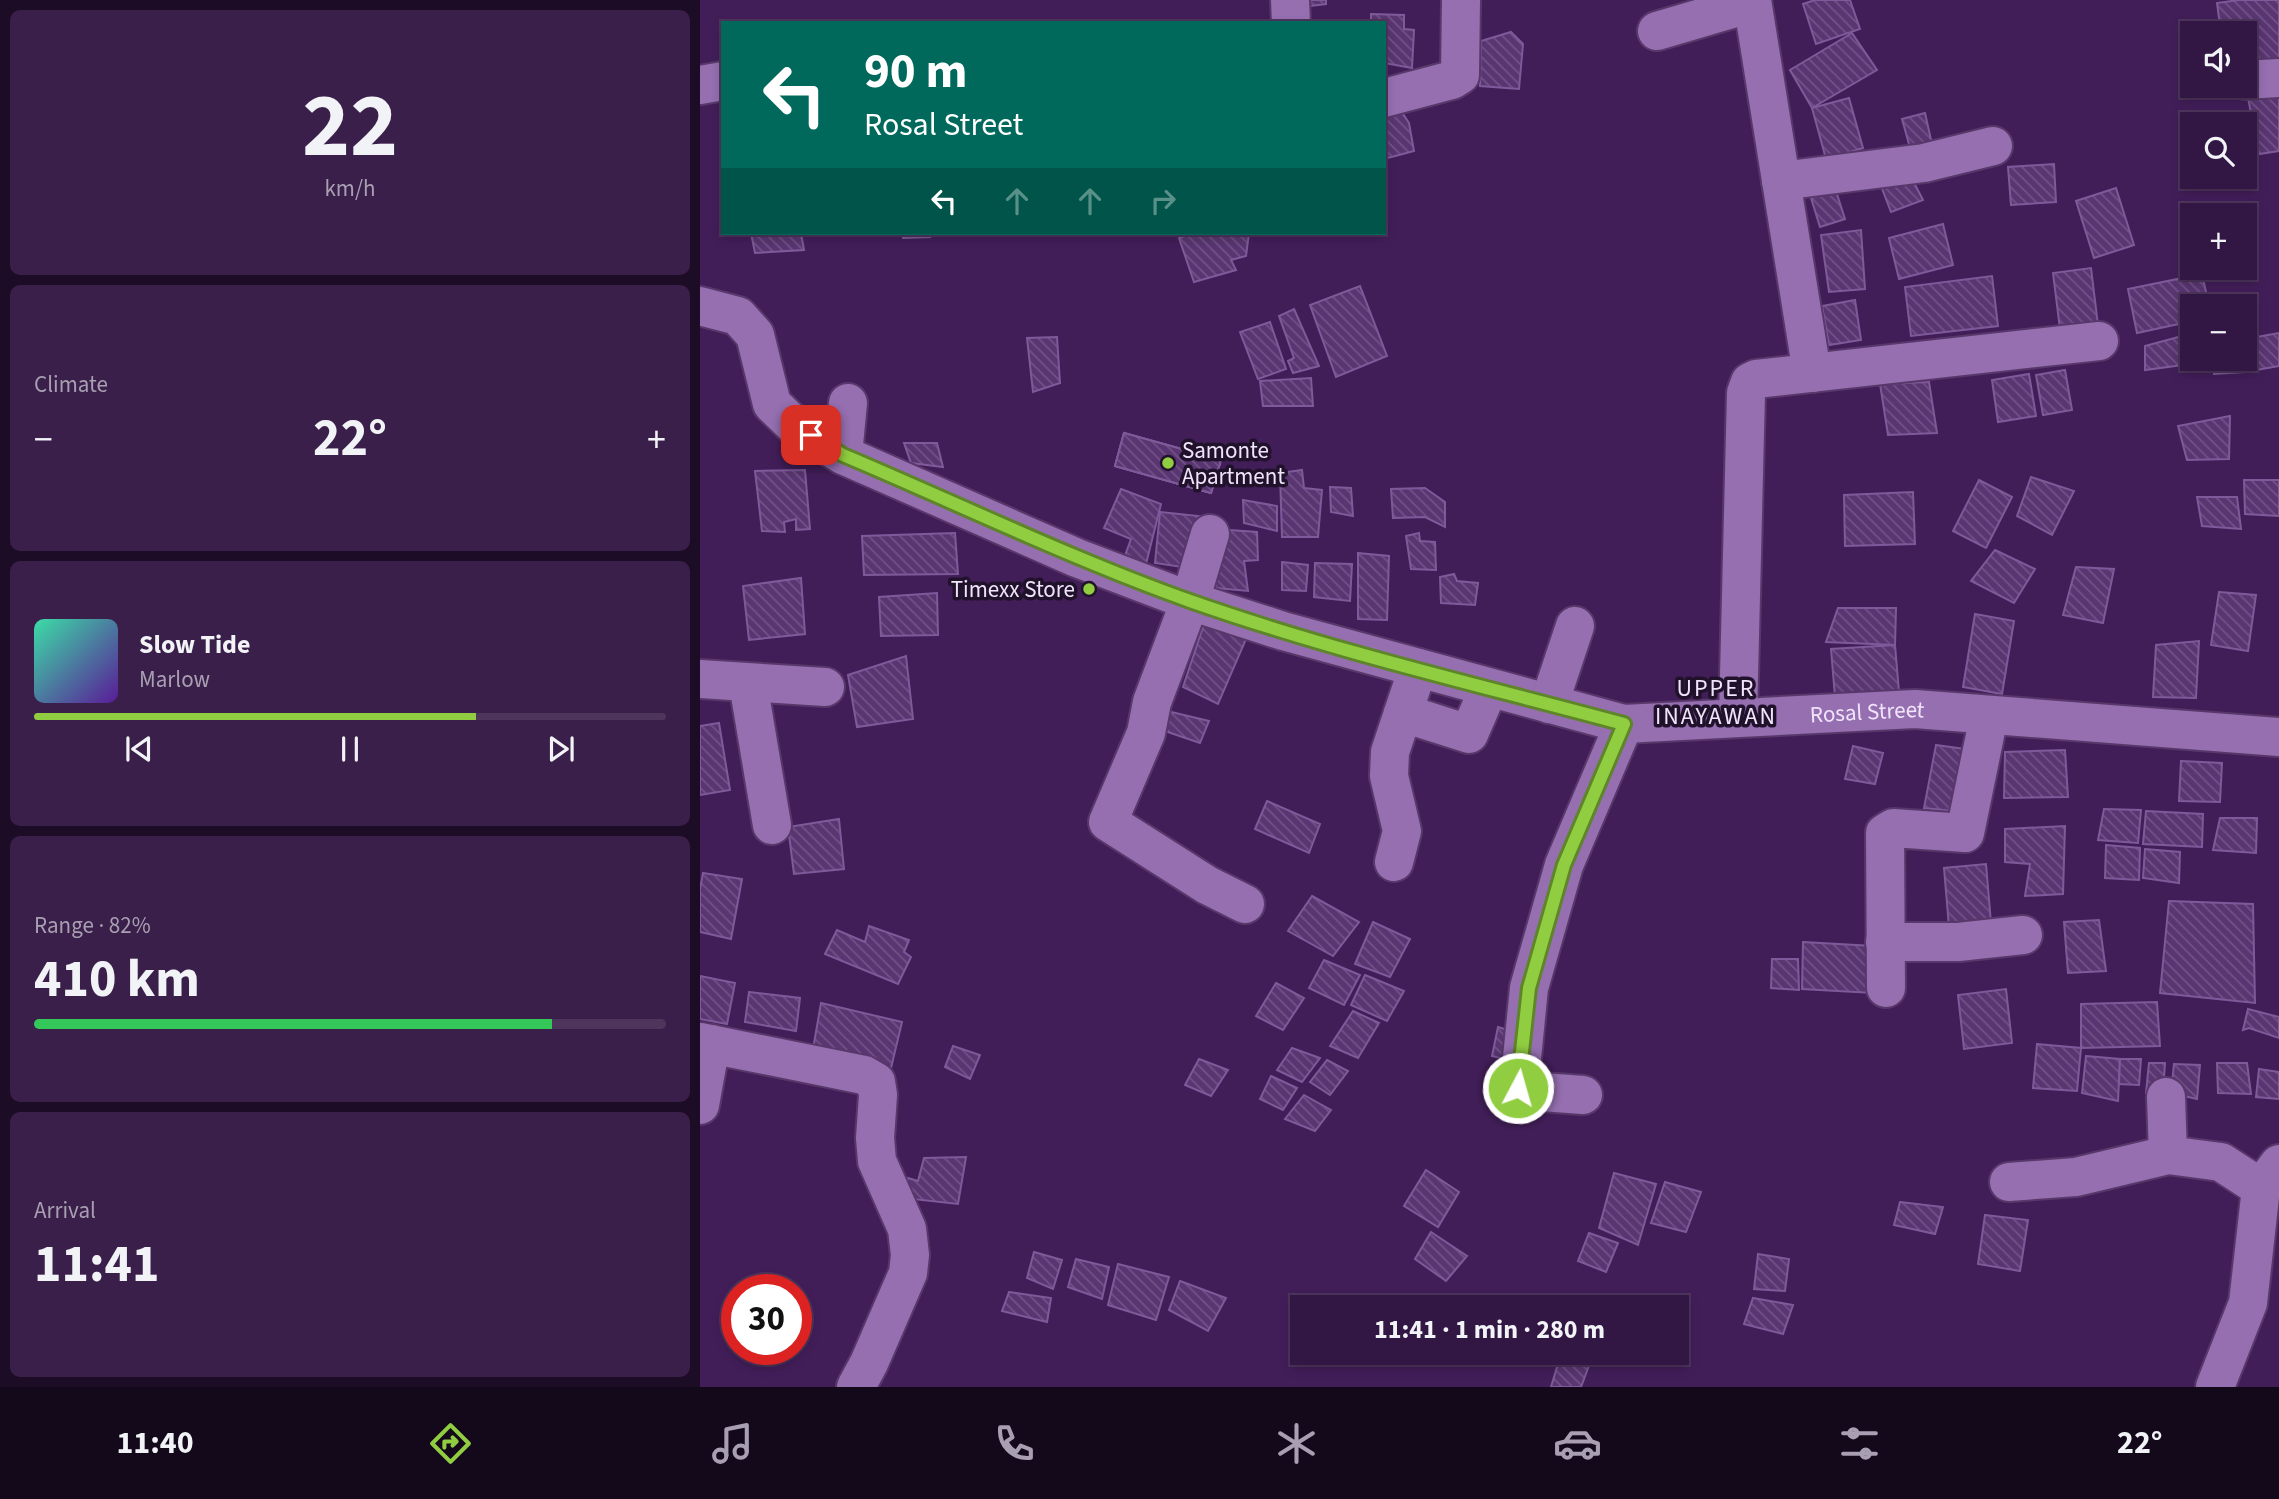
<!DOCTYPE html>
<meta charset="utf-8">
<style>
:root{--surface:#321643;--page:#3a1f4a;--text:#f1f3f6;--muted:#a89fb2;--line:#4d355c;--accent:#90cd40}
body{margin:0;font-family:"Source Sans 3",sans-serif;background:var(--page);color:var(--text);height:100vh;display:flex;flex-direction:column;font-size:26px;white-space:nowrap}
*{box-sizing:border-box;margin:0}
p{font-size:23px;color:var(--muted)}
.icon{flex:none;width:38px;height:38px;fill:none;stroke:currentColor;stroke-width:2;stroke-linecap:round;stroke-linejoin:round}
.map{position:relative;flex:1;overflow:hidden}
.drawer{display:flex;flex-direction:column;gap:10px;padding:10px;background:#1c0c25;width:700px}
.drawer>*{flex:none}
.top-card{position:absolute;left:21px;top:21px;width:665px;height:214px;border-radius:0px;box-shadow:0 4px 10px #0003,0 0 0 2px var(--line);background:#00695c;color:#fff;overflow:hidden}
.buttons{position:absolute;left:1480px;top:21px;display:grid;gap:14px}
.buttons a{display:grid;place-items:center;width:77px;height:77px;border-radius:0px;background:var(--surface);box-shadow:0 4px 10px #0003,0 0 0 2px var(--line);font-size:35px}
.speed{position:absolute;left:21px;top:1274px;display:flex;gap:14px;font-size:35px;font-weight:700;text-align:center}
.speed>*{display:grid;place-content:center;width:91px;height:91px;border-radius:50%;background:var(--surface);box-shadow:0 4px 10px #0003,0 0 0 2px var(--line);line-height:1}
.speed .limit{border:10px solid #d22;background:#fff;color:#111}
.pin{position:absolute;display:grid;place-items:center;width:60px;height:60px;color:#fff;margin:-30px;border-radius:14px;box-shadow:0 4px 10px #0006}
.me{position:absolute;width:77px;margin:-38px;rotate:6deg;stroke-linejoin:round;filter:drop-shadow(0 0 5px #0008)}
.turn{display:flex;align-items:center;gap:24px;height:147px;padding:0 28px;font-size:32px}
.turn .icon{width:91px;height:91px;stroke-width:2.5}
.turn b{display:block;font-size:49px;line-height:60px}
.lanes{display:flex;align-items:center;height:66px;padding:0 28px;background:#0003;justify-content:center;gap:35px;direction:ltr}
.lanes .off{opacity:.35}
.big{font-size:52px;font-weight:700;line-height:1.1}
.drawer .widget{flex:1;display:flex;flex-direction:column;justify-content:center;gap:10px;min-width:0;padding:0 24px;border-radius:10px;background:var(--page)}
.drawer .dial{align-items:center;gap:0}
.dial b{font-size:91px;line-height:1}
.song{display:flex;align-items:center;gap:21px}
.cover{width:84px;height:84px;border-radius:10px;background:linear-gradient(135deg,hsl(160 70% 55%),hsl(270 70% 35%))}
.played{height:7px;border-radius:4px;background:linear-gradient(90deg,var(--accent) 70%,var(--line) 70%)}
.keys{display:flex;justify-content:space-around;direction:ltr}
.heat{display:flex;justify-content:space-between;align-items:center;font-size:38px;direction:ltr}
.charge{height:10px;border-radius:5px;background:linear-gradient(90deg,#34c759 82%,var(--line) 0)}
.trip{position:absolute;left:590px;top:1295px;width:399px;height:70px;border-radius:0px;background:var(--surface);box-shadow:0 4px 10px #0003,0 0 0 2px var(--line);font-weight:700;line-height:70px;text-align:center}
.tab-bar{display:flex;height:112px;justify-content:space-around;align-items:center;background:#14091b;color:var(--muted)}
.tab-bar .icon{width:49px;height:49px}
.tab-bar .active{color:var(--accent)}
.tab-bar b{font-size:32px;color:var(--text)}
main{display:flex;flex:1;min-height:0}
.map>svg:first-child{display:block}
</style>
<main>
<section class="drawer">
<div class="widget dial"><b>22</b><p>km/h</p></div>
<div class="widget"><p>Climate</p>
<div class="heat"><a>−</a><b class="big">22°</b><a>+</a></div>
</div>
<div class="widget">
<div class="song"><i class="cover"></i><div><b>Slow Tide</b><p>Marlow</p></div></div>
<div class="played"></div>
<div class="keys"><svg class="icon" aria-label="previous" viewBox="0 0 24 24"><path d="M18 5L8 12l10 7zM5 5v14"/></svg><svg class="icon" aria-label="pause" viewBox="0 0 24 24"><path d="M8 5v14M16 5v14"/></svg><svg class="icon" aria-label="next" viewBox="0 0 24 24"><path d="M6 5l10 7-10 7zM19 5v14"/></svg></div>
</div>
<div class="widget"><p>Range · 82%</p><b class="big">410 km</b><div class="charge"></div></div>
<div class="widget"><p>Arrival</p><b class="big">11:41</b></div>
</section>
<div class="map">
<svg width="1579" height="1387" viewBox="0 0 1579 1387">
<defs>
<pattern id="building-back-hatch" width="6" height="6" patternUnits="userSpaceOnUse" patternTransform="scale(1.75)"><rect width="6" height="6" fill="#593571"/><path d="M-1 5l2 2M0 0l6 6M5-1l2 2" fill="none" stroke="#715286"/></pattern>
</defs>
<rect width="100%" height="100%" fill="#421e59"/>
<g fill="url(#building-back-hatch)" stroke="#7f5a9a" stroke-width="2">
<path d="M 601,0 L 626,0 L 626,4 L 602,7 Z"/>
<path d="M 1115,0 L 1150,0 L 1160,29 L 1116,44 L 1103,4 Z"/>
<path d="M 1539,0 L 1579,0 L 1579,59 L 1545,64 L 1545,33 L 1521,33 L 1517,3 Z"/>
<path d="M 671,14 L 704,15 L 704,29 L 714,30 L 712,68 L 684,63 L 684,23 L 671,23 Z"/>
<path d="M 811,32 L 823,44 L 819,89 L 780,86 L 781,41 Z"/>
<path d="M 1152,33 L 1177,70 L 1112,108 L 1090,70 Z"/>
<path d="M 1579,95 L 1579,151 L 1559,154 L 1548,98 Z"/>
<path d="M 1149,98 L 1163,148 L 1126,159 L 1112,108 Z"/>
<path d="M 700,109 L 709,123 L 714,151 L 684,159 L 684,113 Z"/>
<path d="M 1225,113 L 1234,153 L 1212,155 L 1202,119 Z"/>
<path d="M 1354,164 L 1356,202 L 1311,205 L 1308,167 Z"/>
<path d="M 1211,177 L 1223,200 L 1191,212 L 1181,186 Z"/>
<path d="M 1416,188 L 1434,245 L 1394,258 L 1376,201 Z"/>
<path d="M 1136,191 L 1145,219 L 1120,227 L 1111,198 Z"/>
<path d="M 1243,224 L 1253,265 L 1199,279 L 1189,238 Z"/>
<path d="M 1161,230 L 1165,289 L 1129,292 L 1121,235 Z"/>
<path d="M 51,233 L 101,233 L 104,250 L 55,253 Z"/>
<path d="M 202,233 L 229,233 L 230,237 L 203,238 Z"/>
<path d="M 493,233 L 549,233 L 546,256 L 531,260 L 536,270 L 494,282 L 479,238 Z"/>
<path d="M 1391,268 L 1398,325 L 1360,329 L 1353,273 Z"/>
<path d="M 1502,274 L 1509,306 L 1493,306 L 1493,321 L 1437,333 L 1428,289 Z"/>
<path d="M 1292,276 L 1298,326 L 1211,336 L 1205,287 Z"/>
<path d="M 660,286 L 687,356 L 636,377 L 610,305 Z"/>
<path d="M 1155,300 L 1161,340 L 1129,345 L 1122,306 Z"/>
<path d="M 594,309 L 619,366 L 593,373 L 588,361 L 594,358 L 579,316 Z"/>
<path d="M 570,322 L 586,369 L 558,379 L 540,332 Z"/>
<path d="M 1493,333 L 1493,359 L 1512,359 L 1513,361 L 1445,370 L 1445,346 Z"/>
<path d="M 1579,333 L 1579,366 L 1545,372 L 1545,339 Z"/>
<path d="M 357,337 L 360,383 L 333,392 L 327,338 Z"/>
<path d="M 1513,359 L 1544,359 L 1545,372 L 1514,374 Z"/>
<path d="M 1365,370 L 1372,410 L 1343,415 L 1336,375 Z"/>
<path d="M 1329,374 L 1336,416 L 1298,422 L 1292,380 Z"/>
<path d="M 611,378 L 613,406 L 563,406 L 560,381 Z"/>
<path d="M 1229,382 L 1237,433 L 1188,435 L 1180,384 Z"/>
<path d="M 1530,416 L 1529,459 L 1487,460 L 1478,426 Z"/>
<path d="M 424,433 L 521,460 L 511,493 L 415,466 Z"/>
<path d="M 424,433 L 521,460 L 511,493 L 415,466 Z"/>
<path d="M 424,433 L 521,460 L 511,493 L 415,466 Z"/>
<path d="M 204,443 L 237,443 L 243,467 L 211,463 Z"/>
<path d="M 105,470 L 110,529 L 96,530 L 96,519 L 84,522 L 85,532 L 62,531 L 55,471 Z"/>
<path d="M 602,470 L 604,488 L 622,490 L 618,537 L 582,537 L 580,473 Z"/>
<path d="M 1331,477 L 1374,491 L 1352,535 L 1317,516 Z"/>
<path d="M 1279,480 L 1312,497 L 1286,548 L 1253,531 Z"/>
<path d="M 1544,480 L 1579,480 L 1579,516 L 1545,514 Z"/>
<path d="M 630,487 L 651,488 L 653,516 L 631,512 Z"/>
<path d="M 725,488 L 745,502 L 745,527 L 725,517 L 693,518 L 691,489 Z"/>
<path d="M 421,489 L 461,504 L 444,572 L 423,561 L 431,539 L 404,528 Z"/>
<path d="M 1213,492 L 1215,544 L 1145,546 L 1144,495 Z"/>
<path d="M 1497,497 L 1537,497 L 1541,529 L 1502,526 Z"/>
<path d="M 543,500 L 577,506 L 577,531 L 544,523 Z"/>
<path d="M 460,512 L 508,517 L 482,567 L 455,563 Z"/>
<path d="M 515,529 L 557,532 L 558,560 L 544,561 L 548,591 L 516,588 Z"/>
<path d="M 255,533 L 258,574 L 164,575 L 162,536 Z"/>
<path d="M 719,533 L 720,541 L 735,542 L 736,570 L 711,569 L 706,536 Z"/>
<path d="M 1295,550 L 1335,569 L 1314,603 L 1271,581 Z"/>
<path d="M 658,553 L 689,556 L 687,620 L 658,619 Z"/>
<path d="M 582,562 L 608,565 L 606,591 L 582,590 Z"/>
<path d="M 615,563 L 652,564 L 650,601 L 614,597 Z"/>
<path d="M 1376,567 L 1414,569 L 1403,623 L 1363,615 Z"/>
<path d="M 754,574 L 757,581 L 778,583 L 775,605 L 741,603 L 740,577 Z"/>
<path d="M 101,578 L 105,634 L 49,640 L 43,586 Z"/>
<path d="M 1519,592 L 1556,595 L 1548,651 L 1511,645 Z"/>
<path d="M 237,593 L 238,635 L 181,636 L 179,597 Z"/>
<path d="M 1138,608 L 1196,608 L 1195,645 L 1126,642 Z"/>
<path d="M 1275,614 L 1314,621 L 1302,694 L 1263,687 Z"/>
<path d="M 505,621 L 546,639 L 518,704 L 483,687 Z"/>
<path d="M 1499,641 L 1496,698 L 1453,697 L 1456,645 Z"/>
<path d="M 1195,645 L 1199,692 L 1135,697 L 1131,649 Z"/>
<path d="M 206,656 L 213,719 L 157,727 L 148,675 Z"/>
<path d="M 463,710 L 509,721 L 500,743 L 459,729 Z"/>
<path d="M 19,723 L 30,790 L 0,795 L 0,726 Z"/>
<path d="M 1236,745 L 1273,750 L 1263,812 L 1224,808 Z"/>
<path d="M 1153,746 L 1183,753 L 1175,784 L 1145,779 Z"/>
<path d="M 1365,750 L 1368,797 L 1304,798 L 1305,752 Z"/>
<path d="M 1481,761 L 1522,763 L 1520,802 L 1479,801 Z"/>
<path d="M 567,801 L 620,824 L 609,853 L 555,829 Z"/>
<path d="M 1404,809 L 1441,810 L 1438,843 L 1398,840 Z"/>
<path d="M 1446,811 L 1503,814 L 1502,847 L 1443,844 Z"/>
<path d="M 1520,818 L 1557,818 L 1556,853 L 1513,850 Z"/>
<path d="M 139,819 L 144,869 L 94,874 L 88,827 Z"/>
<path d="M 1365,826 L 1363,894 L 1325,896 L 1330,864 L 1305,862 L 1305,829 Z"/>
<path d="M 1406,845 L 1440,848 L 1439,880 L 1405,878 Z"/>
<path d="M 1445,849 L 1480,852 L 1479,883 L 1443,878 Z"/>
<path d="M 1286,864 L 1291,923 L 1249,927 L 1244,868 Z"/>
<path d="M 3,873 L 42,879 L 31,939 L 0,932 L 0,889 Z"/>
<path d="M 612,896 L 659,922 L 633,956 L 588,931 Z"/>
<path d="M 1469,901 L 1553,904 L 1555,1003 L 1460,993 Z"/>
<path d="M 1399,920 L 1406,971 L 1368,973 L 1364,922 Z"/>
<path d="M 673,922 L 710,939 L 690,977 L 655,964 Z"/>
<path d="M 169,926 L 209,940 L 204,952 L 211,957 L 198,984 L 125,954 L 137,930 L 165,942 Z"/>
<path d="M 1103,942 L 1173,946 L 1173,993 L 1102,989 Z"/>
<path d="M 1072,959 L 1098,959 L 1099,990 L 1071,988 Z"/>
<path d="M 624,960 L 660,975 L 644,1005 L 609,988 Z"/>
<path d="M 665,975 L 704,991 L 687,1021 L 651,1005 Z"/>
<path d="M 0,976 L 35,983 L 27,1024 L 0,1019 Z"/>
<path d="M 576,983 L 604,998 L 583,1030 L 556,1016 Z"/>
<path d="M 1306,989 L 1312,1043 L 1264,1049 L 1258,995 Z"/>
<path d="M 49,992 L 100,998 L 96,1031 L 45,1022 Z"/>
<path d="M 1457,1002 L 1460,1046 L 1381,1048 L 1381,1004 Z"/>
<path d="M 121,1003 L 202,1022 L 191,1068 L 113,1049 Z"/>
<path d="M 1548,1009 L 1579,1017 L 1579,1038 L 1549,1028 L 1543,1030 Z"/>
<path d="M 653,1011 L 679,1023 L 658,1058 L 630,1046 Z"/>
<path d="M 798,1027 L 817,1033 L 812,1061 L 792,1056 Z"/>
<path d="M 1337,1044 L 1381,1048 L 1377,1091 L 1333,1088 Z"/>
<path d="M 253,1046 L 280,1055 L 270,1079 L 245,1067 Z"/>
<path d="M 592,1048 L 620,1058 L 602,1082 L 577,1070 Z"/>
<path d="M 1386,1056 L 1420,1059 L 1418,1101 L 1382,1093 Z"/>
<path d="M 499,1059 L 528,1070 L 511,1096 L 485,1085 Z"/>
<path d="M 1420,1059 L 1441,1059 L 1439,1085 L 1419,1084 Z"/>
<path d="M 627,1060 L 648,1071 L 630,1095 L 610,1082 Z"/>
<path d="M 1449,1063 L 1465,1063 L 1463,1092 L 1446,1093 Z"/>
<path d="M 1517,1063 L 1547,1063 L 1551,1094 L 1518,1093 Z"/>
<path d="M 1474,1064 L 1500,1065 L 1497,1099 L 1471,1093 Z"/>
<path d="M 1559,1069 L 1579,1072 L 1579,1099 L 1556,1097 Z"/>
<path d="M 571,1076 L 597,1088 L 583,1110 L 560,1099 Z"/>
<path d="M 604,1095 L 631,1110 L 615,1131 L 585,1119 Z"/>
<path d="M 266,1157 L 258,1204 L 203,1198 L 208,1178 L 218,1181 L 224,1158 Z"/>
<path d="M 726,1170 L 759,1192 L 738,1227 L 704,1206 Z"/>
<path d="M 914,1173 L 956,1184 L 938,1245 L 899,1228 Z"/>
<path d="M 965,1182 L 1001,1192 L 986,1232 L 951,1223 Z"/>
<path d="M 1200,1202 L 1243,1207 L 1235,1234 L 1194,1225 Z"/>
<path d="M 1285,1215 L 1328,1220 L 1320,1271 L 1278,1264 Z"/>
<path d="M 731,1232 L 767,1256 L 746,1281 L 715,1259 Z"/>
<path d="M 889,1233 L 918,1243 L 906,1272 L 878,1261 Z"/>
<path d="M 334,1252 L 362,1260 L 353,1289 L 327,1278 Z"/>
<path d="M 1058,1254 L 1089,1259 L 1085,1291 L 1054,1289 Z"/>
<path d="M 376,1259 L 409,1267 L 402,1299 L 368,1287 Z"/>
<path d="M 418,1264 L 469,1277 L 456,1320 L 408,1305 Z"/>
<path d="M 480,1281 L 526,1298 L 508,1331 L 469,1310 Z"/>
<path d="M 309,1292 L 351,1298 L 347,1322 L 302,1311 Z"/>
<path d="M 1053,1298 L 1093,1305 L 1083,1334 L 1044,1324 Z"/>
<path d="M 861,1354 L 890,1363 L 881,1387 L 851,1387 Z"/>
</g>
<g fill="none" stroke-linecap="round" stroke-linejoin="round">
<defs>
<g id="minor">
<path d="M 590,0 L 591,23"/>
<path d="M 1052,0 L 1112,373"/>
<path d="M 957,31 L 1052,3"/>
<path d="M 1545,80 L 1579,78"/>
<path d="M 0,85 L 23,81"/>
<path d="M 684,98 L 752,80 L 760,75 L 761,0"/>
<path d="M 1081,181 L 1224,163 L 1293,146"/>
<path id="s1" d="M 0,306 L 38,316 L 55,335 L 72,404 L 95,426 L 143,455 L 377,558 L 490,601 L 583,631 L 924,724 L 1215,709 L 1579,737"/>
<path d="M 143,455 L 148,403"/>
<path d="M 510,534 L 490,601 L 452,702 L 446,733 L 408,822 L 507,885 L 545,904"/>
<path d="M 0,679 L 125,687"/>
<path d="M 48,683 L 72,825"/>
<path d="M 849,704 L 875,626"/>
<path d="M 703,713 L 769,734 L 789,688"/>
<path d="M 1038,717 L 1046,393 L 1050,382 L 1056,379 L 1399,341"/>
<path d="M 694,862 L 702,831 L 689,776 L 690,752 L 718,668"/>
<path d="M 1185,942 L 1258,942 L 1323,935"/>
<path d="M 1186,988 L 1185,833 L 1193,828 L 1265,833 L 1289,716"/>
<path d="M 0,1042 L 164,1075 L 176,1082 L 178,1095 L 175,1138 L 177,1161 L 207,1229 L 210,1255 L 208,1273 L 169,1363 L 156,1387"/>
<path d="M 883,1095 L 828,1091 L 819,1088 L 829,988 L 864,865 L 924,724"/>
<path d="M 1466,1097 L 1468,1155"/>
<path d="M 0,1105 L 11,1044"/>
<path d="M 1309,1182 L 1376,1177 L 1468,1155 L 1521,1162 L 1561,1188"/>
<path d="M 1515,1387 L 1548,1303 L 1561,1188 L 1579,1164"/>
</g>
</defs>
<use href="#minor" stroke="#58386a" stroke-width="42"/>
<use href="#minor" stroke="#956fb0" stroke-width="38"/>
</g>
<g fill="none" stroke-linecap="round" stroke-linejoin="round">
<defs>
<path id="route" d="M 111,435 L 143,455 C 259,504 372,559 490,601 C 632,651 779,685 924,724 L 864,865 L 829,988 L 818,1088"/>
</defs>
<use href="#route" stroke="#5e852a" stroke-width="18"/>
<use href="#route" stroke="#90cd40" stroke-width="12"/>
</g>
<g fill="#90cd40" stroke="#21122c" stroke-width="2.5">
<circle cx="468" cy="463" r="7"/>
<circle cx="389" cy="589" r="7"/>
</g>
<g text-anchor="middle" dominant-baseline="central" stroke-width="7" stroke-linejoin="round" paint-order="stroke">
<g font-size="23" fill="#f0e4fa" stroke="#21122c" text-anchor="start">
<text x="482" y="450">Samonte<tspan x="482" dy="26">Apartment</tspan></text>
<text x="375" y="589" text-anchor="end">Timexx Store</text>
</g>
<g font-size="23" fill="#f0e4fa" stroke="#21122c">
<text stroke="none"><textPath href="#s1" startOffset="1295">Rosal Street</textPath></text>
</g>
<g font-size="24" letter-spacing="2" fill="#f0e4fa" stroke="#21122c">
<text x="1016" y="688">UPPER<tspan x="1016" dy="28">INAYAWAN</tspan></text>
</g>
</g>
</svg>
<div class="buttons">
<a><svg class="icon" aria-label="sound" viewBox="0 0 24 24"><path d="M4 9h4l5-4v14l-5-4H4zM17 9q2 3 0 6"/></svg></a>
<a><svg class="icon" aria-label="search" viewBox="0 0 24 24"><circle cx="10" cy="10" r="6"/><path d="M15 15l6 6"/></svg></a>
<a>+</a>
<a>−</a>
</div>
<div class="speed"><div class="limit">30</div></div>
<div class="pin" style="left:111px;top:435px;background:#d93025"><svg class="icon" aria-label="arrive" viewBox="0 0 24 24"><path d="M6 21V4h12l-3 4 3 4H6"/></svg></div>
<svg class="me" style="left:818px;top:1088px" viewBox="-20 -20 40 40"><circle r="17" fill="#90cd40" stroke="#fff" stroke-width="3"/><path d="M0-11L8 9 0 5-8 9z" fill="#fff"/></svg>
<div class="trip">11:41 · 1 min · 280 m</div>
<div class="top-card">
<div class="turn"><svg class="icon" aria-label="left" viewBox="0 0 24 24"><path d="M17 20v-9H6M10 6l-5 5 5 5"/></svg><div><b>90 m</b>Rosal Street</div></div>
<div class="lanes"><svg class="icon" aria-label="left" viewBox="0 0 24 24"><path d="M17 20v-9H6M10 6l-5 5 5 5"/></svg><svg class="icon off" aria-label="ahead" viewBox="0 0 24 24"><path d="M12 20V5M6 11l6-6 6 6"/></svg><svg class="icon off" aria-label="ahead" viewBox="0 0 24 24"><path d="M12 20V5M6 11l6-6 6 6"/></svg><svg class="icon off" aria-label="right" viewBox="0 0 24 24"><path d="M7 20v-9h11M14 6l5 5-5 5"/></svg></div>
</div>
</div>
</main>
<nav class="tab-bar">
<b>11:40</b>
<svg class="icon active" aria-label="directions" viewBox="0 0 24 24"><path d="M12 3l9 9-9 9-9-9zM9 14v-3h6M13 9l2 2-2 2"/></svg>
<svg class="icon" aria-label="music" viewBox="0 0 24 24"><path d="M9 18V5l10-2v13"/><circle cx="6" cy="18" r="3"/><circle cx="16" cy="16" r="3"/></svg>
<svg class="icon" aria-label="phone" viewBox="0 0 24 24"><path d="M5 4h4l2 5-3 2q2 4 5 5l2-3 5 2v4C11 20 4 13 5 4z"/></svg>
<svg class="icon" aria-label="climate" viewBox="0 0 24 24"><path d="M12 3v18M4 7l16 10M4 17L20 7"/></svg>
<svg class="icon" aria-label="car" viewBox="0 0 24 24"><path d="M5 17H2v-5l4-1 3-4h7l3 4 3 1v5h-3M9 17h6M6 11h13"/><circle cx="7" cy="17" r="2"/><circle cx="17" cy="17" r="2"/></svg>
<svg class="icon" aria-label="filters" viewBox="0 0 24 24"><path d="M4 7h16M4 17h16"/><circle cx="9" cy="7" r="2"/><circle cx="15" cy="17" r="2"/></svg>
<b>22°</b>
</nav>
